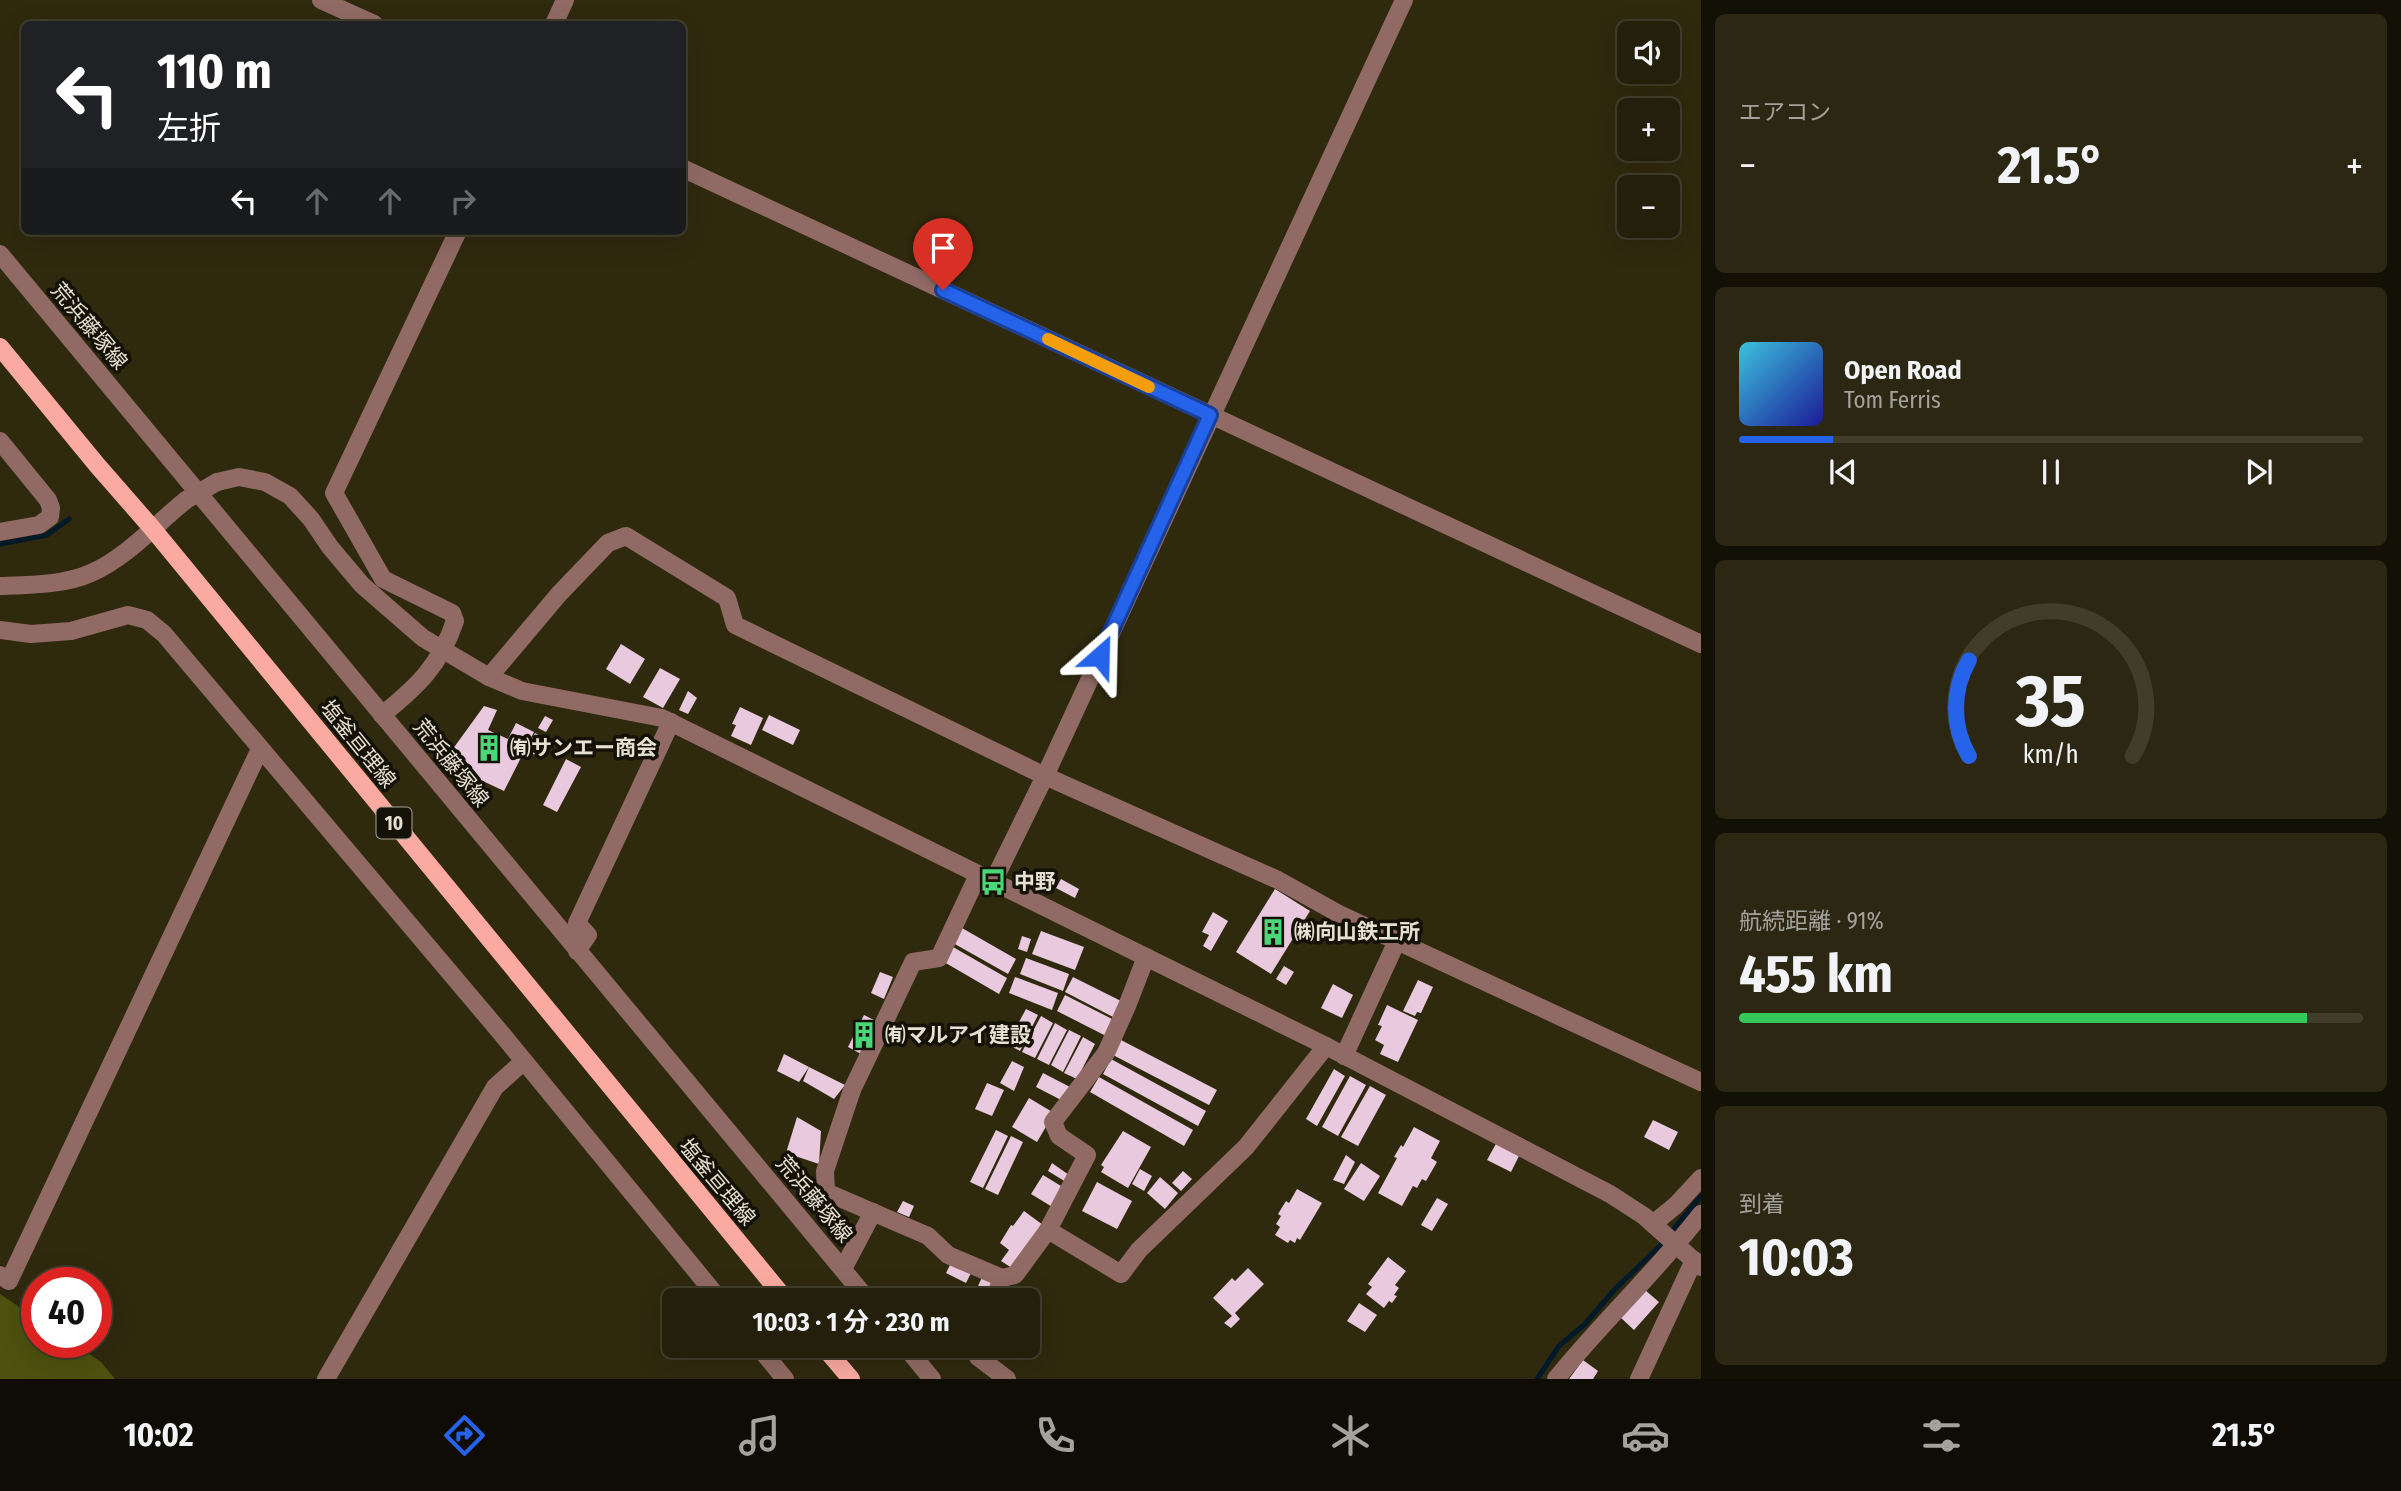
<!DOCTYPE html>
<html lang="ja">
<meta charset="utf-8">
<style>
:root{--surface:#231f0a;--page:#2b2713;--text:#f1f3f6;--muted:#a3a29c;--line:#403d2b;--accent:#2563eb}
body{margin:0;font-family:"Fira Sans Condensed","Noto Sans JP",sans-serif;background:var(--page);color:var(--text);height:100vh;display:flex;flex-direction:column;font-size:26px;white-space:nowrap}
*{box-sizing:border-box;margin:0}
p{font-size:23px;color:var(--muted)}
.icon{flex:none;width:38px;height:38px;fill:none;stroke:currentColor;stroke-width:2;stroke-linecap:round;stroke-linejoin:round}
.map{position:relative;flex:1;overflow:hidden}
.panel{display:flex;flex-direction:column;gap:14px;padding:14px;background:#131106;width:700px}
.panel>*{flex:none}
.hud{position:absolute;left:21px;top:21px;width:665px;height:214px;border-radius:10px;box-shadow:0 7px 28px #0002,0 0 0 2px var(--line);background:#202124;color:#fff;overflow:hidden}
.controls{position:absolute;left:1617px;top:21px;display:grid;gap:14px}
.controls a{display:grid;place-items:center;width:63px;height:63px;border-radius:10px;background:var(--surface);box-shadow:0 7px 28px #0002,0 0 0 2px var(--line);font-size:35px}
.speed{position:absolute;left:21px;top:1267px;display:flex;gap:14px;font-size:35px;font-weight:700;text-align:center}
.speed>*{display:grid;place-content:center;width:91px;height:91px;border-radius:50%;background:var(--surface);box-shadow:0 7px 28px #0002,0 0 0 2px var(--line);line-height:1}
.speed .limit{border:10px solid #d22;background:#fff;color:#111}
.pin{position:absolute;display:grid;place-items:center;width:60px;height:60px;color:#fff;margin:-72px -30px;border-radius:50% 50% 50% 0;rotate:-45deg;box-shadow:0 0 7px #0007}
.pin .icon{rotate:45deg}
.me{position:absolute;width:77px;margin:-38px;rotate:25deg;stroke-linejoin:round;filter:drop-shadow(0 0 5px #0008)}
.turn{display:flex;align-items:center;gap:24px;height:147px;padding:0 21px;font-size:32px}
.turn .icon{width:91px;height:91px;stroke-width:2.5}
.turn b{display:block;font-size:49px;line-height:60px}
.lanes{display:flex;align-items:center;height:66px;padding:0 21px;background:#0003;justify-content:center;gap:35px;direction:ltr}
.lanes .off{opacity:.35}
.big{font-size:52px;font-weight:700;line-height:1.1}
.panel .tile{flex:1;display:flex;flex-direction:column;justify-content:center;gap:10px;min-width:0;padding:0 24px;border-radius:10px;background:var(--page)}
.panel .dial{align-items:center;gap:0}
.dial svg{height:182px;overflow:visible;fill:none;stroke:var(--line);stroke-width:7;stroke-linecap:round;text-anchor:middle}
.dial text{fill:var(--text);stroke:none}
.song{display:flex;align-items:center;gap:21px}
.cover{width:84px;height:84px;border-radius:10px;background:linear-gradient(135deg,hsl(190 70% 55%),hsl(240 70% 35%))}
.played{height:7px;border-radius:4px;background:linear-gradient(90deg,var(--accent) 15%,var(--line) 15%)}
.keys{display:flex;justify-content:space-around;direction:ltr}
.heat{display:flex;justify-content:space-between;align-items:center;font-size:38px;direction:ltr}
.charge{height:10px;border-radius:5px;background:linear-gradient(90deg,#34c759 91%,var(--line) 0)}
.trip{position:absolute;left:662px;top:1288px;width:378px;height:70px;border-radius:10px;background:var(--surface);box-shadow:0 7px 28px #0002,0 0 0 2px var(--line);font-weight:700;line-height:70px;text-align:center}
.tab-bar{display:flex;height:112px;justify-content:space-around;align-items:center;background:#0e0c04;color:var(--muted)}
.tab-bar .icon{width:49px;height:49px}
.tab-bar .on{color:var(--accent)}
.tab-bar b{font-size:32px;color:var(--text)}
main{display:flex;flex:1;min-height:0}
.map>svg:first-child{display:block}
</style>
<main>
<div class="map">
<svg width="1701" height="1379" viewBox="0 0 1701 1379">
<rect width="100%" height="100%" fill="#2f290e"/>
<path fill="#4d520e" d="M 0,1294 L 37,1319 L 37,1342 L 72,1342 L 101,1362 L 115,1379 L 0,1379 Z"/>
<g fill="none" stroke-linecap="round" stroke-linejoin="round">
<g stroke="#011929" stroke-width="5">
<path d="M 0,544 L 47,535 L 69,519"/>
<path d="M 1537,1379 L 1559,1346 L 1585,1324 L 1615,1289 L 1658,1248 L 1701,1196"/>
</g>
</g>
<g fill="#e8c9dd">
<path d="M 621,644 L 645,659 L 630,684 L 606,669 Z"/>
<path d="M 660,668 L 680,679 L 663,708 L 643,697 Z"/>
<path d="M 688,691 L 697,698 L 688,714 L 679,710 Z"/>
<path d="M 484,706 L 497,710 L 488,730 L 508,739 L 516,723 L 534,732 L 504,791 L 470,775 L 447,757 Z"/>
<path d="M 740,707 L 763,718 L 751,745 L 731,736 L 736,725 L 732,724 Z"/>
<path d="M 769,715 L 800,730 L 793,745 L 762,730 Z"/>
<path d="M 545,716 L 553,720 L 546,732 L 538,728 Z"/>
<path d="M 535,733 L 548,740 L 540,757 L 526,751 Z"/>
<path d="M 566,759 L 581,767 L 557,812 L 543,805 Z"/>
<path d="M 1061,879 L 1079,889 L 1075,898 L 1056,888 Z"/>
<path d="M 1275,889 L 1310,911 L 1271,974 L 1236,952 Z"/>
<path d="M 1213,912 L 1228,921 L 1211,951 L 1203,946 L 1209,935 L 1202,932 Z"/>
<path d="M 962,928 L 1016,959 L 1008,974 L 953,943 Z"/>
<path d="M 1041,931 L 1084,947 L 1075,970 L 1032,954 Z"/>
<path d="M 1022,936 L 1031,939 L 1027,952 L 1018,949 Z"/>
<path d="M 953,947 L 1007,978 L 999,994 L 944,962 Z"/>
<path d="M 1026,958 L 1069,974 L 1063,991 L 1020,974 Z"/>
<path d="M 1284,966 L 1294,972 L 1286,985 L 1276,979 Z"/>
<path d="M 880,972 L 893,977 L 884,999 L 871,993 Z"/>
<path d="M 1015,977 L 1058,993 L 1052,1010 L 1009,993 Z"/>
<path d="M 1073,977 L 1123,1002 L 1115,1018 L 1065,992 Z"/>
<path d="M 1418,980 L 1433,987 L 1421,1013 L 1417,1012 L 1415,1016 L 1403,1011 Z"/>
<path d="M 1333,984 L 1353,995 L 1342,1018 L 1321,1008 Z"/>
<path d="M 1065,995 L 1114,1020 L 1106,1036 L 1057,1011 Z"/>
<path d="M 1387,1005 L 1418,1020 L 1398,1062 L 1380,1054 L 1384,1045 L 1375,1040 L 1382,1026 L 1378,1025 Z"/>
<path d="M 1026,1009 L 1038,1015 L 1020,1051 L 1007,1044 Z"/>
<path d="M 864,1015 L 880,1023 L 863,1055 L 848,1047 Z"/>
<path d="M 1041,1016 L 1053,1023 L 1035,1058 L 1022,1052 Z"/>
<path d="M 1055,1023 L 1067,1030 L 1049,1065 L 1037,1059 Z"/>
<path d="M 1069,1030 L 1081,1036 L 1063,1072 L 1051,1065 Z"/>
<path d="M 1083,1037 L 1095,1044 L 1077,1079 L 1064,1073 Z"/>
<path d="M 1121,1040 L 1217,1090 L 1209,1105 L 1113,1055 Z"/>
<path d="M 784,1054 L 809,1067 L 799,1082 L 777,1071 Z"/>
<path d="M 1111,1059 L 1206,1111 L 1198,1126 L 1103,1074 Z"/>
<path d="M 1012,1061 L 1024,1067 L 1014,1091 L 1000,1083 Z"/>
<path d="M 809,1067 L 845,1085 L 834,1099 L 803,1081 Z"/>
<path d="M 1334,1069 L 1345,1076 L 1317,1126 L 1306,1119 Z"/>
<path d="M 1043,1073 L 1070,1087 L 1063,1101 L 1036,1087 Z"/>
<path d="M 1350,1076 L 1366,1085 L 1338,1136 L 1322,1127 Z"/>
<path d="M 1099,1077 L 1193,1130 L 1184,1146 L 1090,1092 Z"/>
<path d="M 987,1083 L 1004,1090 L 992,1116 L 975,1109 Z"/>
<path d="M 1370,1086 L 1386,1095 L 1358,1146 L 1341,1137 Z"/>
<path d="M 1029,1098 L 1054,1113 L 1037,1142 L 1012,1127 Z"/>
<path d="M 797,1117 L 821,1131 L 819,1164 L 786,1153 Z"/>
<path d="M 1653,1120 L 1678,1132 L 1669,1150 L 1644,1137 Z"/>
<path d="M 1414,1127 L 1440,1141 L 1431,1158 L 1437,1162 L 1426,1181 L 1422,1179 L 1417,1188 L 1413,1186 L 1402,1206 L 1378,1193 L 1397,1158 L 1394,1157 L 1401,1145 L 1403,1147 Z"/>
<path d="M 996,1130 L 1008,1136 L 983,1188 L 970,1182 Z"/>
<path d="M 1123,1131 L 1151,1147 L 1128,1188 L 1101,1172 L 1104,1167 L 1101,1165 Z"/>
<path d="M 1011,1136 L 1023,1142 L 998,1195 L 985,1189 Z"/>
<path d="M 1497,1142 L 1520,1154 L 1511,1172 L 1487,1160 Z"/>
<path d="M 1346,1155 L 1355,1162 L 1344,1184 L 1333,1180 Z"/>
<path d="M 1052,1163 L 1069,1175 L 1066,1182 L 1048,1171 Z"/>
<path d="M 1361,1163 L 1380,1176 L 1364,1201 L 1344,1189 Z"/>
<path d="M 1140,1169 L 1152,1176 L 1144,1191 L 1132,1184 Z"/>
<path d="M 1183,1171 L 1192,1179 L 1181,1191 L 1172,1183 Z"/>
<path d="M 1043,1175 L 1066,1189 L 1054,1208 L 1031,1194 Z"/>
<path d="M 1160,1177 L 1178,1193 L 1165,1209 L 1147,1193 Z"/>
<path d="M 1097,1182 L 1132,1201 L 1117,1229 L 1082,1211 Z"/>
<path d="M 1297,1189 L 1322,1203 L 1300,1240 L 1297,1238 L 1295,1243 L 1290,1240 L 1288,1243 L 1275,1235 L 1280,1227 L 1276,1224 L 1281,1216 L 1278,1214 L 1286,1201 L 1289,1203 Z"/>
<path d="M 1437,1198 L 1448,1204 L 1432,1231 L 1421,1225 Z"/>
<path d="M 903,1201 L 914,1206 L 909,1217 L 897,1212 Z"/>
<path d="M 1024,1211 L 1043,1225 L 1012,1268 L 1001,1261 L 1009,1250 L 1000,1243 L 1011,1225 L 1013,1226 Z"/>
<path d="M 1388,1257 L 1406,1271 L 1395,1285 L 1399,1288 L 1394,1295 L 1397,1296 L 1392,1303 L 1389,1301 L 1384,1308 L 1366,1294 L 1372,1287 L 1368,1284 Z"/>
<path d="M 951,1263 L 971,1273 L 966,1283 L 946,1273 Z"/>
<path d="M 1248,1268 L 1264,1284 L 1235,1313 L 1240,1319 L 1231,1328 L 1224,1323 L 1232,1316 L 1213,1298 L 1232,1278 L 1235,1281 Z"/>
<path d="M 982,1277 L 994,1282 L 986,1300 L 972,1300 Z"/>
<path d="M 1645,1290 L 1659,1302 L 1634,1330 L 1620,1317 Z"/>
<path d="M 1359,1303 L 1377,1315 L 1365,1332 L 1347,1321 Z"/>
<path d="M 1583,1360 L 1598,1371 L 1593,1379 L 1569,1379 Z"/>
</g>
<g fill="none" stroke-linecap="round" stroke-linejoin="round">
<g stroke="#916a65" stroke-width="18">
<path d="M 321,0 L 374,24"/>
<path d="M 554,24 L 565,0"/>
<path d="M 682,168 L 1701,644"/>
<path d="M 0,254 L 868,1300"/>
<path d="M 0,441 L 48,500 L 51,508 L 50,517 L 39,525 L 0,532"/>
<path d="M 217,482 L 239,477 L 265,482 L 290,496 L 311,519 L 330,547 L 362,585 L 423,638 L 489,677 L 522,691 L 662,718 L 1326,1046 L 1610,1194 L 1644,1216 L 1701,1267"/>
<path d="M 0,586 C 29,585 65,585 91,573 C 127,557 156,524 186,500"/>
<path d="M 0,630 L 31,634 L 71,631 L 128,615 L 147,620 L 164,634 L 501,1033 L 720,1300"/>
<path d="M 489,677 L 559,594 L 608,543 L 626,536 L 727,598 L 735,625 L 1045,776 L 1278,880 L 1341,915 L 1701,1082"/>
<path d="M 382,715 C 418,686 440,665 455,621 L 452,613 L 383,579 L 334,493 L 458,231"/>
<path d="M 978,875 L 939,958 L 913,962 L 852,1090 L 825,1171 L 826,1192 L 928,1236 L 948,1255 L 1002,1278 L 1015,1275 L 1048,1230 L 1087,1155 L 1059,1136 L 1053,1122 L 1106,1053 L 1127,1006 L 1146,957"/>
<path d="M 993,882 L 1045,776 L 1404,0"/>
<path d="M 577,951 L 588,935 L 577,923 L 671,722"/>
<path d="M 1344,1056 L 1397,941"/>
<path d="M 1653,1224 L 1676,1205 L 1701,1178"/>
<path d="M 1048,1230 L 1121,1274 L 1139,1250 L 1246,1147 L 1326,1046"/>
<path d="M 843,1269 L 873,1212"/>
<path d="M 0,1275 L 9,1281 L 260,749"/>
<path d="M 994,1300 L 1002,1278"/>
<path d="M 758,1346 L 785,1379"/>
<path d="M 905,1346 L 932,1379"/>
<path d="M 978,1346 L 978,1357 L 1007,1379"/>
<path d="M 326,1379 L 495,1087 L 524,1061"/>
<path d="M 1556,1379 C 1602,1322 1656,1272 1701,1214"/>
<path d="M 1639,1379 L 1694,1260"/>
</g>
<g stroke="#faaaa0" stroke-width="18">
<path d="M 0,347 L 97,465 L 152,528 L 786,1300"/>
<path d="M 823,1346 L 851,1379"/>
</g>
<path stroke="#916a65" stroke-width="18" d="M 186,500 L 217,482"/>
</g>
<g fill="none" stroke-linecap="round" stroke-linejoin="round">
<defs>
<path id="route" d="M 943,290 L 1210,415 L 1100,656"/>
</defs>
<use href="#route" stroke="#184099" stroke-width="18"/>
<use href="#route" stroke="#2563eb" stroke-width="12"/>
<path stroke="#f59e0b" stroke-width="12" d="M 1048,339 L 1149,387"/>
</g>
<defs>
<symbol id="building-bare" viewBox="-9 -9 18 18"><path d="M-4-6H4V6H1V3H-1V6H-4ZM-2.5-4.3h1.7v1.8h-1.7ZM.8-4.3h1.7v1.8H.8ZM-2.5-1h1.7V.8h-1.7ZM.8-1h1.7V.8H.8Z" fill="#49d778" stroke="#141107" stroke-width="2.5" paint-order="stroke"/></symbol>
<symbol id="bus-bare" viewBox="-9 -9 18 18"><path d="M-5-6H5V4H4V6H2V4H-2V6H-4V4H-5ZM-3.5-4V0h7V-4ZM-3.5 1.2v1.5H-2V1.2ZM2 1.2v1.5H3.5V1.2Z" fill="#49d778" stroke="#141107" stroke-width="2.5" paint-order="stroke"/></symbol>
</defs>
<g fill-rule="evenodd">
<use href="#building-bare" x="470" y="729" width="38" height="38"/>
<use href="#bus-bare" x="974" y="863" width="38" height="38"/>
<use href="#building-bare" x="1254" y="913" width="38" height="38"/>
<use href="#building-bare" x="845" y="1016" width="38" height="38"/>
</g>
<g text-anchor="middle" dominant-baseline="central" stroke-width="7" stroke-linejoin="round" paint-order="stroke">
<rect fill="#141107" stroke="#a6a395" stroke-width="2" x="376.5" y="807.5" width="35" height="31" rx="5"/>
<g font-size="19" font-weight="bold" fill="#e5e1d2">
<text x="394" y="823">10</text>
</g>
<g font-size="21" fill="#e5e1d2" stroke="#141107">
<text transform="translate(89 326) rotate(50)">荒浜藤塚線</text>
<text transform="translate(358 744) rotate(51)">塩釜亘理線</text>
<text transform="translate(451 763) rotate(51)">荒浜藤塚線</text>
<text transform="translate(717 1182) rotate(50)">塩釜亘理線</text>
<text transform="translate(814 1199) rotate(50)">荒浜藤塚線</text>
</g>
<g font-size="21" font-weight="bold" fill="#e5e1d2" stroke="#141107" text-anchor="start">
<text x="510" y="748">㈲サンエー商会</text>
<text x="1014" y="882">中野</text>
<text x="1294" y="932">㈱向山鉄工所</text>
<text x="885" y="1035">㈲マルアイ建設</text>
</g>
</g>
</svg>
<div class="controls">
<a><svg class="icon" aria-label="sound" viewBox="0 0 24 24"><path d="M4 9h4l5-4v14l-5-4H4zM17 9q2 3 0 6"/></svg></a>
<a>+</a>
<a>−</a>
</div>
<div class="speed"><div class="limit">40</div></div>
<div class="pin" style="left:943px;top:290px;background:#d93025"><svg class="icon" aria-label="arrive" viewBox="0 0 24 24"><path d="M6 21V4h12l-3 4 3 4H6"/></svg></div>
<svg class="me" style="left:1100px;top:656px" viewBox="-20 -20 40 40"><path d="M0-17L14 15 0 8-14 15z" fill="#2563eb" stroke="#fff" stroke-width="4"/></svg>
<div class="trip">10:03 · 1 分 · 230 m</div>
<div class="hud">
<div class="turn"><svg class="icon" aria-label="left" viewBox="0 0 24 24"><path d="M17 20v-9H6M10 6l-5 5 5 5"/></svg><div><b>110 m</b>左折</div></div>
<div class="lanes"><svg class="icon" aria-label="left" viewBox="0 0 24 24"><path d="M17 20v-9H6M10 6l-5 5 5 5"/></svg><svg class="icon off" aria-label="ahead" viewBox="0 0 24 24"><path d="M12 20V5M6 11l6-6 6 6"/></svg><svg class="icon off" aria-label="ahead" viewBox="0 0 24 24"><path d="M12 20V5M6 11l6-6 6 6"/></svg><svg class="icon off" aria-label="right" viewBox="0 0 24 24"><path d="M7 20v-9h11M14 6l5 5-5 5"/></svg></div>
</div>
</div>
<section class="panel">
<div class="tile"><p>エアコン</p>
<div class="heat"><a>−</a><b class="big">21.5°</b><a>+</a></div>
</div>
<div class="tile">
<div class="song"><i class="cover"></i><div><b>Open Road</b><p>Tom Ferris</p></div></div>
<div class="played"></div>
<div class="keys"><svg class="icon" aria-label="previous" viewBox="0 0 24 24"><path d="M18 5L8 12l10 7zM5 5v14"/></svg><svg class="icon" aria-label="pause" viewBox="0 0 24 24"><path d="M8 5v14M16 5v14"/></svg><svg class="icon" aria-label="next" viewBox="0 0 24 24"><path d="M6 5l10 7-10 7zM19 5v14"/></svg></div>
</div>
<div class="tile dial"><svg viewBox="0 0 100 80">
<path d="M14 69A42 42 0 1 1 86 69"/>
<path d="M14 69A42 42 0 0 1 14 27" stroke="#2563eb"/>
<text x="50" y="56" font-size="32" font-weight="700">35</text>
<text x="50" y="72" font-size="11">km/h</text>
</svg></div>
<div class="tile"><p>航続距離 · 91%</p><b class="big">455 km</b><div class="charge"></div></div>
<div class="tile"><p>到着</p><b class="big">10:03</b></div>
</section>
</main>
<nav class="tab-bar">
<b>10:02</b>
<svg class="icon on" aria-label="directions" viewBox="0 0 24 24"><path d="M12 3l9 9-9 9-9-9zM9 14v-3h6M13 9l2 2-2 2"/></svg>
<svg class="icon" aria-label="music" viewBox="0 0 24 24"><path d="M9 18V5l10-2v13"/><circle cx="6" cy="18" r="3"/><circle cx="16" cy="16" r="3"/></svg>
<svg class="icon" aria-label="phone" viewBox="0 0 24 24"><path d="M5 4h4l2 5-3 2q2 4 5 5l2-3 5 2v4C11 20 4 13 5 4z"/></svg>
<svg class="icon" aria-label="climate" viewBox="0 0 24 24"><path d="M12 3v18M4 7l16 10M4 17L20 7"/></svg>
<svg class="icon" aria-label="car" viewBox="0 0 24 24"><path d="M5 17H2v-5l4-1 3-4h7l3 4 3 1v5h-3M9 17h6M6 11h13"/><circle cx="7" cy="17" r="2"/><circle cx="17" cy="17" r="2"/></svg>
<svg class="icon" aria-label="filters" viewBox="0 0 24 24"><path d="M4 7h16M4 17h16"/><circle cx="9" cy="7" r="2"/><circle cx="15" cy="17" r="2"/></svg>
<b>21.5°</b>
</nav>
